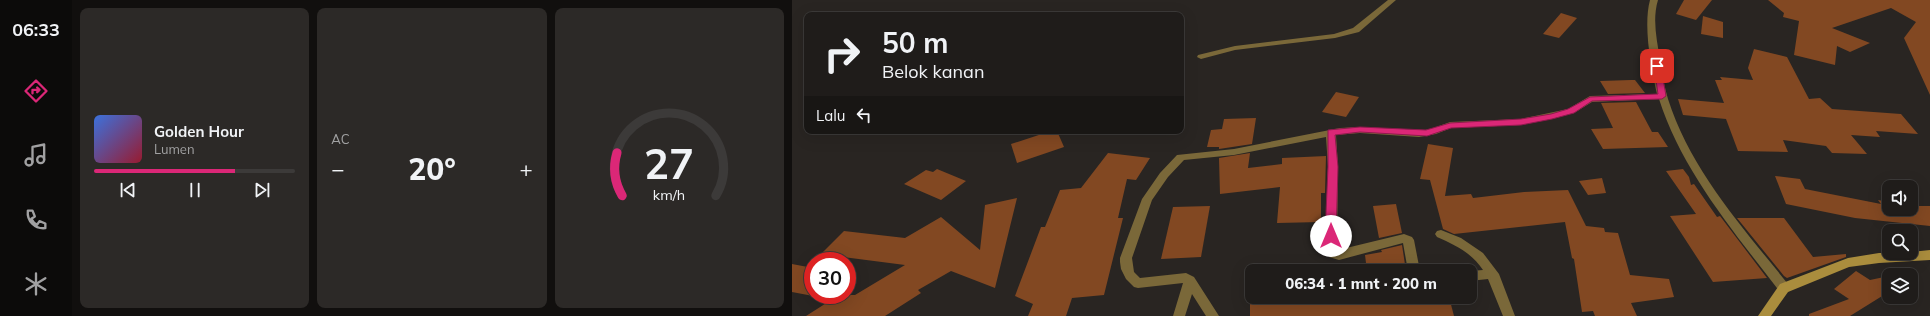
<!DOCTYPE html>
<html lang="id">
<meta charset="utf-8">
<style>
:root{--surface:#1f1c1a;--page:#2c2927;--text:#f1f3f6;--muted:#a1a1a2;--line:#3c3a39;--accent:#db2777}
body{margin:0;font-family:Mulish,sans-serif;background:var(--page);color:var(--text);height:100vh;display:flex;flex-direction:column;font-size:15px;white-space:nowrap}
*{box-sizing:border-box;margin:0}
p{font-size:13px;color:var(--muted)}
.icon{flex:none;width:22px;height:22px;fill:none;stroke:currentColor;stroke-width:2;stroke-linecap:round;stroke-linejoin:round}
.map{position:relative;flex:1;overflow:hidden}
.side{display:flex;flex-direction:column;gap:8px;padding:8px;background:#110f0e;width:720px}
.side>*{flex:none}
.hud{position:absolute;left:12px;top:12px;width:380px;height:122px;border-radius:8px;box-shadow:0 4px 16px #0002,0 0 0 1px var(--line);background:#1f1c1a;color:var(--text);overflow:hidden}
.buttons{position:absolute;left:1090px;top:180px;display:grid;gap:8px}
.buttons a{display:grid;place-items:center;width:36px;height:36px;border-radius:8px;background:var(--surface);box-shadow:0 4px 16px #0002,0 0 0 1px var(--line);font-size:20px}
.speed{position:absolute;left:12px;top:252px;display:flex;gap:8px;font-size:20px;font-weight:700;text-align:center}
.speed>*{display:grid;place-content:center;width:52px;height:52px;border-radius:50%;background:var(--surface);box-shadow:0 4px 16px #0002,0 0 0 1px var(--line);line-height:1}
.speed .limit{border:6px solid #d22;background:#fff;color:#111}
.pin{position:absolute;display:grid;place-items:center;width:34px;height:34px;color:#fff;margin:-17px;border-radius:8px;box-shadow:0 2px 6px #0006}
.me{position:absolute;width:44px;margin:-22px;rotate:0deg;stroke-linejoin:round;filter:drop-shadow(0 0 3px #0008)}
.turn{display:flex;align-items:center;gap:14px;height:84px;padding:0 12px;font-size:18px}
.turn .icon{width:52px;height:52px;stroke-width:2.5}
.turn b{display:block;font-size:28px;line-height:34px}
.then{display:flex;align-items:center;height:38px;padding:0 12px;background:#0003;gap:8px;font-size:15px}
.big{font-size:30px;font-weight:800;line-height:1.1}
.side .widget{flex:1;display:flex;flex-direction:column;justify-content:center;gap:6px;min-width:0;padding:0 14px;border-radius:8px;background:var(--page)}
.side .dial{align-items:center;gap:0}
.dial svg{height:104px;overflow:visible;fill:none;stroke:var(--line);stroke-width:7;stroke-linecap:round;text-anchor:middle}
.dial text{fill:var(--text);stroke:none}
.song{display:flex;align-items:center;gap:12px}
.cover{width:48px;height:48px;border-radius:6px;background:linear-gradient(135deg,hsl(220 70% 55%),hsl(350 70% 35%))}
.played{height:4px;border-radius:2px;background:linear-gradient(90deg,var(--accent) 70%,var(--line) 70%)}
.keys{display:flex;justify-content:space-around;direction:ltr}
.heat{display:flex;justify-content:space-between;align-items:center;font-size:22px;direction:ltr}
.side .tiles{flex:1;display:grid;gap:8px;grid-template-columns:repeat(3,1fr)}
.trip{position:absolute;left:453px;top:264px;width:232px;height:40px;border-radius:8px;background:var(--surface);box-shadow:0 4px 16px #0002,0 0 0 1px var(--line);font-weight:800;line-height:40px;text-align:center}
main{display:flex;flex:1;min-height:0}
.tab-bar{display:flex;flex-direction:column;width:72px;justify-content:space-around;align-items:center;background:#0c0b0a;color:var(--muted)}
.tab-bar .icon{width:28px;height:28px}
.tab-bar .selected{color:var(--accent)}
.tab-bar b{font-size:18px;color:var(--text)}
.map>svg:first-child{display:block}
</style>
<main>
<nav class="tab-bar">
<b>06:33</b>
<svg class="icon selected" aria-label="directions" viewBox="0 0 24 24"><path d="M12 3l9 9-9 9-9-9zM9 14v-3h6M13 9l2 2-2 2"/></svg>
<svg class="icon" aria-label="music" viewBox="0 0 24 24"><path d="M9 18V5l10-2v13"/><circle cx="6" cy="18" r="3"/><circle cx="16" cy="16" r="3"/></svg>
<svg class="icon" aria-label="phone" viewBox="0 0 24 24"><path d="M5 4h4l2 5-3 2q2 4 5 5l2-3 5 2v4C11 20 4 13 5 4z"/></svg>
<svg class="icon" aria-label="climate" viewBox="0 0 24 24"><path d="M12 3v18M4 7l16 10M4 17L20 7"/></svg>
</nav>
<section class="side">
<div class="tiles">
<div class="widget">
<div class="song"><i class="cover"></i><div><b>Golden Hour</b><p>Lumen</p></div></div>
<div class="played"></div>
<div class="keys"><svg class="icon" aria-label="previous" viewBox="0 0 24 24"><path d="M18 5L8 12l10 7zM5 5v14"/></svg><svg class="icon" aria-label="pause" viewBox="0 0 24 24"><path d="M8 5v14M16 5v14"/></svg><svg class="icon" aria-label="next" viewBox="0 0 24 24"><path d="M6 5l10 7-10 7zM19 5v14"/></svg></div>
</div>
<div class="widget"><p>AC</p>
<div class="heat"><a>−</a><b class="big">20°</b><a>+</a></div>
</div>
<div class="widget dial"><svg viewBox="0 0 100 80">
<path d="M14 69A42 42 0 1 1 86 69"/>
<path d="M14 69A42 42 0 0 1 10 36" stroke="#db2777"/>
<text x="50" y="56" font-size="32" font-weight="700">27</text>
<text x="50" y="72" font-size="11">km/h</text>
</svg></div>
</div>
</section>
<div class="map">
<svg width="1138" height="316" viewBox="0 0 1138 316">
<rect width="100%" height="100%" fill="#292522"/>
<g fill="#824822">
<path d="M 892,0 L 920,0 L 904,20 L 884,14 Z"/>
<path d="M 976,0 L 1138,0 L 1138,95 L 1112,38 L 1124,22 L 1099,8 L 1040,28 L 1078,43 L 1058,52 L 1045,46 L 1043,65 L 1002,55 L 1007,21 L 991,17 L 992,13 Z"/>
<path d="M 769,13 L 785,18 L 767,38 L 751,34 Z"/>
<path d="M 911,16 L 931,22 L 931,38 L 909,34 Z"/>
<path d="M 962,49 L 995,57 L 1017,99 L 1028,98 L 1040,109 L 1109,114 L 1126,134 L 1084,131 L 1088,137 L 1059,135 L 1075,154 L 1040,153 L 1034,146 L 991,140 L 996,152 L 946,151 L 934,119 L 891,115 L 886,99 L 932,103 L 923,80 L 930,80 L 928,77 L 961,80 L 956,68 Z"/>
<path d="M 839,80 L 843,80 L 853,93 L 816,94 L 808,81 Z"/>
<path d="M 544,92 L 567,97 L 554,117 L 530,112 Z"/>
<path d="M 844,102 L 860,132 L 866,132 L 876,147 L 811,149 L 799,129 L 821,128 L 809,103 Z"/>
<path d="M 464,118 L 460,144 L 427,149 L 427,147 L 415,147 L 419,130 L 430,129 L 432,119 Z"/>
<path d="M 259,131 L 265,131 L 272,147 L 225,163 L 219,144 Z"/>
<path d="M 636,144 L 661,148 L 653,196 L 679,194 L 681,198 L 732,192 L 776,190 L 794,226 L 812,228 L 813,232 L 826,233 L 838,275 L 877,279 L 882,297 L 839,303 L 845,316 L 803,316 L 801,311 L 790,312 L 782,259 L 780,258 L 773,222 L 662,234 L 651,229 L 638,180 L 628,179 Z"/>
<path d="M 316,153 L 358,158 L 344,180 L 335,179 L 326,218 L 331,218 L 312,295 L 280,298 L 274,316 L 236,316 L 241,304 L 223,296 L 249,227 L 253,227 L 268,190 L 289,188 Z"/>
<path d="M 458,153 L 456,168 L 490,164 L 490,158 L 534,156 L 533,193 L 529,193 L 529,222 L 485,223 L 488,187 L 428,194 L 427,158 Z"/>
<path d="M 145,169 L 174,181 L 149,200 L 112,184 L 134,170 L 141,172 Z"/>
<path d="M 891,169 L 897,177 L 899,185 L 902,184 L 925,217 L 928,216 L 975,278 L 921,282 L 878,216 L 904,214 L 874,171 Z"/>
<path d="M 983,176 L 1008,179 L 1013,189 L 1089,204 L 1086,200 L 1097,202 L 1097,209 L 1119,209 L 1119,204 L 1122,206 L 1138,206 L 1138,226 L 1063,218 L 994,204 Z"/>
<path d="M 810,178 L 814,193 L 796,195 L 787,181 Z"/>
<path d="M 225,198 L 203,288 L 159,271 L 126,290 L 129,293 L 93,316 L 14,316 L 47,295 L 63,295 L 113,265 L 51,257 L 47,261 L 22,261 L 52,231 L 113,238 L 149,217 L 188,250 L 193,205 Z"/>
<path d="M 604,204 L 610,233 L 587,238 L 581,206 Z"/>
<path d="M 418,206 L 409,257 L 369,259 L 381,207 Z"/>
<path d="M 945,218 L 992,218 L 1021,257 L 1054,254 L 1054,257 L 995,278 L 992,276 Z"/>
<path d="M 610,245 L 614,271 L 575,271 L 573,255 L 590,252 L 589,250 Z"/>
<path d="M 0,264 L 21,268 L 21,296 L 0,292 Z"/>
<path d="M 1064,271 L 1078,280 L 1097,276 L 1097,286 L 1093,289 L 1095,293 L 1058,316 L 1017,316 L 1017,314 L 1057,299 L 1042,289 Z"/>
<path d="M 458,297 L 657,297 L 662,316 L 458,316 Z"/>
</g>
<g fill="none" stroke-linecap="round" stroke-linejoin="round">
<g fill="#7a6839" fill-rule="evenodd">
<path d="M 596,0 L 604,0 L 567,32 L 543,38 L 443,50 L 409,59 L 405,57 L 406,55 L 443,46 L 542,34 L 561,28 Z"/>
<path d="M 858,0 L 866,0 C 860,20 865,40 868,60 C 870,73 872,86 876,99 C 898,169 951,228 996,284 L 998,288 L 996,292 L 992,293 L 988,292 C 942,232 890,171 867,99 L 800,102 L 782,113 L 729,125 L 659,128 L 644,134 L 627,137 L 568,133 L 544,135 L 546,167 L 545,244 L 546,250 L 612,234 L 620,237 L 622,240 L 628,271 L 616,271 L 611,243 L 547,260 L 537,257 L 533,244 L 536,167 L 534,137 L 442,155 L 392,160 L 376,177 L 360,200 L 340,258 L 342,272 L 348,278 L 394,273 L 402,277 L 427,316 L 414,316 L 400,294 L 393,316 L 381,316 L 391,283 L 346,288 L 342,287 L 334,279 L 329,269 L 328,262 L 328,258 L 350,199 L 368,173 L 385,155 L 442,149 L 548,128 L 568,127 L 627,131 L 639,129 L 658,122 L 729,119 L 776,109 L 798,96 L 865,94 C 859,67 851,26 858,0 Z"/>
<path d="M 649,230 L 669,238 L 691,253 L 707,274 L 723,316 L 711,316 L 696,279 L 678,281 L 678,271 L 691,270 C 680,253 663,245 645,237 L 643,234 L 645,231 Z"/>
</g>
<path fill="#aa8d3d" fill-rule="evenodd" d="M 1138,250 L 1138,260 L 1087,263 L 1057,267 L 996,292 L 979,316 L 966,316 L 988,284 L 1056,258 L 1087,253 L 1119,253 L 1119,252 Z"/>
</g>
<path fill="#db2777" stroke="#8e194d" d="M 865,64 L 869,66 L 874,96 L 870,99 L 800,101 L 782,113 L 760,119 L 729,125 L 659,128 L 635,136 L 568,132 L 543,135 L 546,167 L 544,236 L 539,239 L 533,236 L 536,167 L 536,130 L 568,127 L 634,130 L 658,123 L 729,119 L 759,114 L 776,109 L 798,97 L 866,94 L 862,66 Z"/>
</svg>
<div class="buttons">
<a><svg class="icon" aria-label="sound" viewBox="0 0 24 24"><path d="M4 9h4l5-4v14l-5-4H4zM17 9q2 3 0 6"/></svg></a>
<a><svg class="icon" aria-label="search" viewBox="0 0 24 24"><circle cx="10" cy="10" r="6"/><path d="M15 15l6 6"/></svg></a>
<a><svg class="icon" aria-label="layers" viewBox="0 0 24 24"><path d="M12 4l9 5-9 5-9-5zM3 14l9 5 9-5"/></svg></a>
</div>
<div class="speed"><div class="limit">30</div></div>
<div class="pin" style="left:865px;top:66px;background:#d93025"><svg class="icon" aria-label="arrive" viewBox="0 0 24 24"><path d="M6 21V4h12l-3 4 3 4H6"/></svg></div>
<svg class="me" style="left:539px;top:236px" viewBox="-20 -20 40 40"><circle r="19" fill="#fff"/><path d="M0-13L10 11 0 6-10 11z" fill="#db2777"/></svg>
<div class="trip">06:34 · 1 mnt · 200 m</div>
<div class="hud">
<div class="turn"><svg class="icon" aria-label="right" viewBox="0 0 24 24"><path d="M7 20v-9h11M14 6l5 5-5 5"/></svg><div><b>50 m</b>Belok kanan</div></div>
<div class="then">Lalu<svg class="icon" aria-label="left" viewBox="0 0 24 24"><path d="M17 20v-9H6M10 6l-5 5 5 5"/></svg></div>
</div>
</div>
</main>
